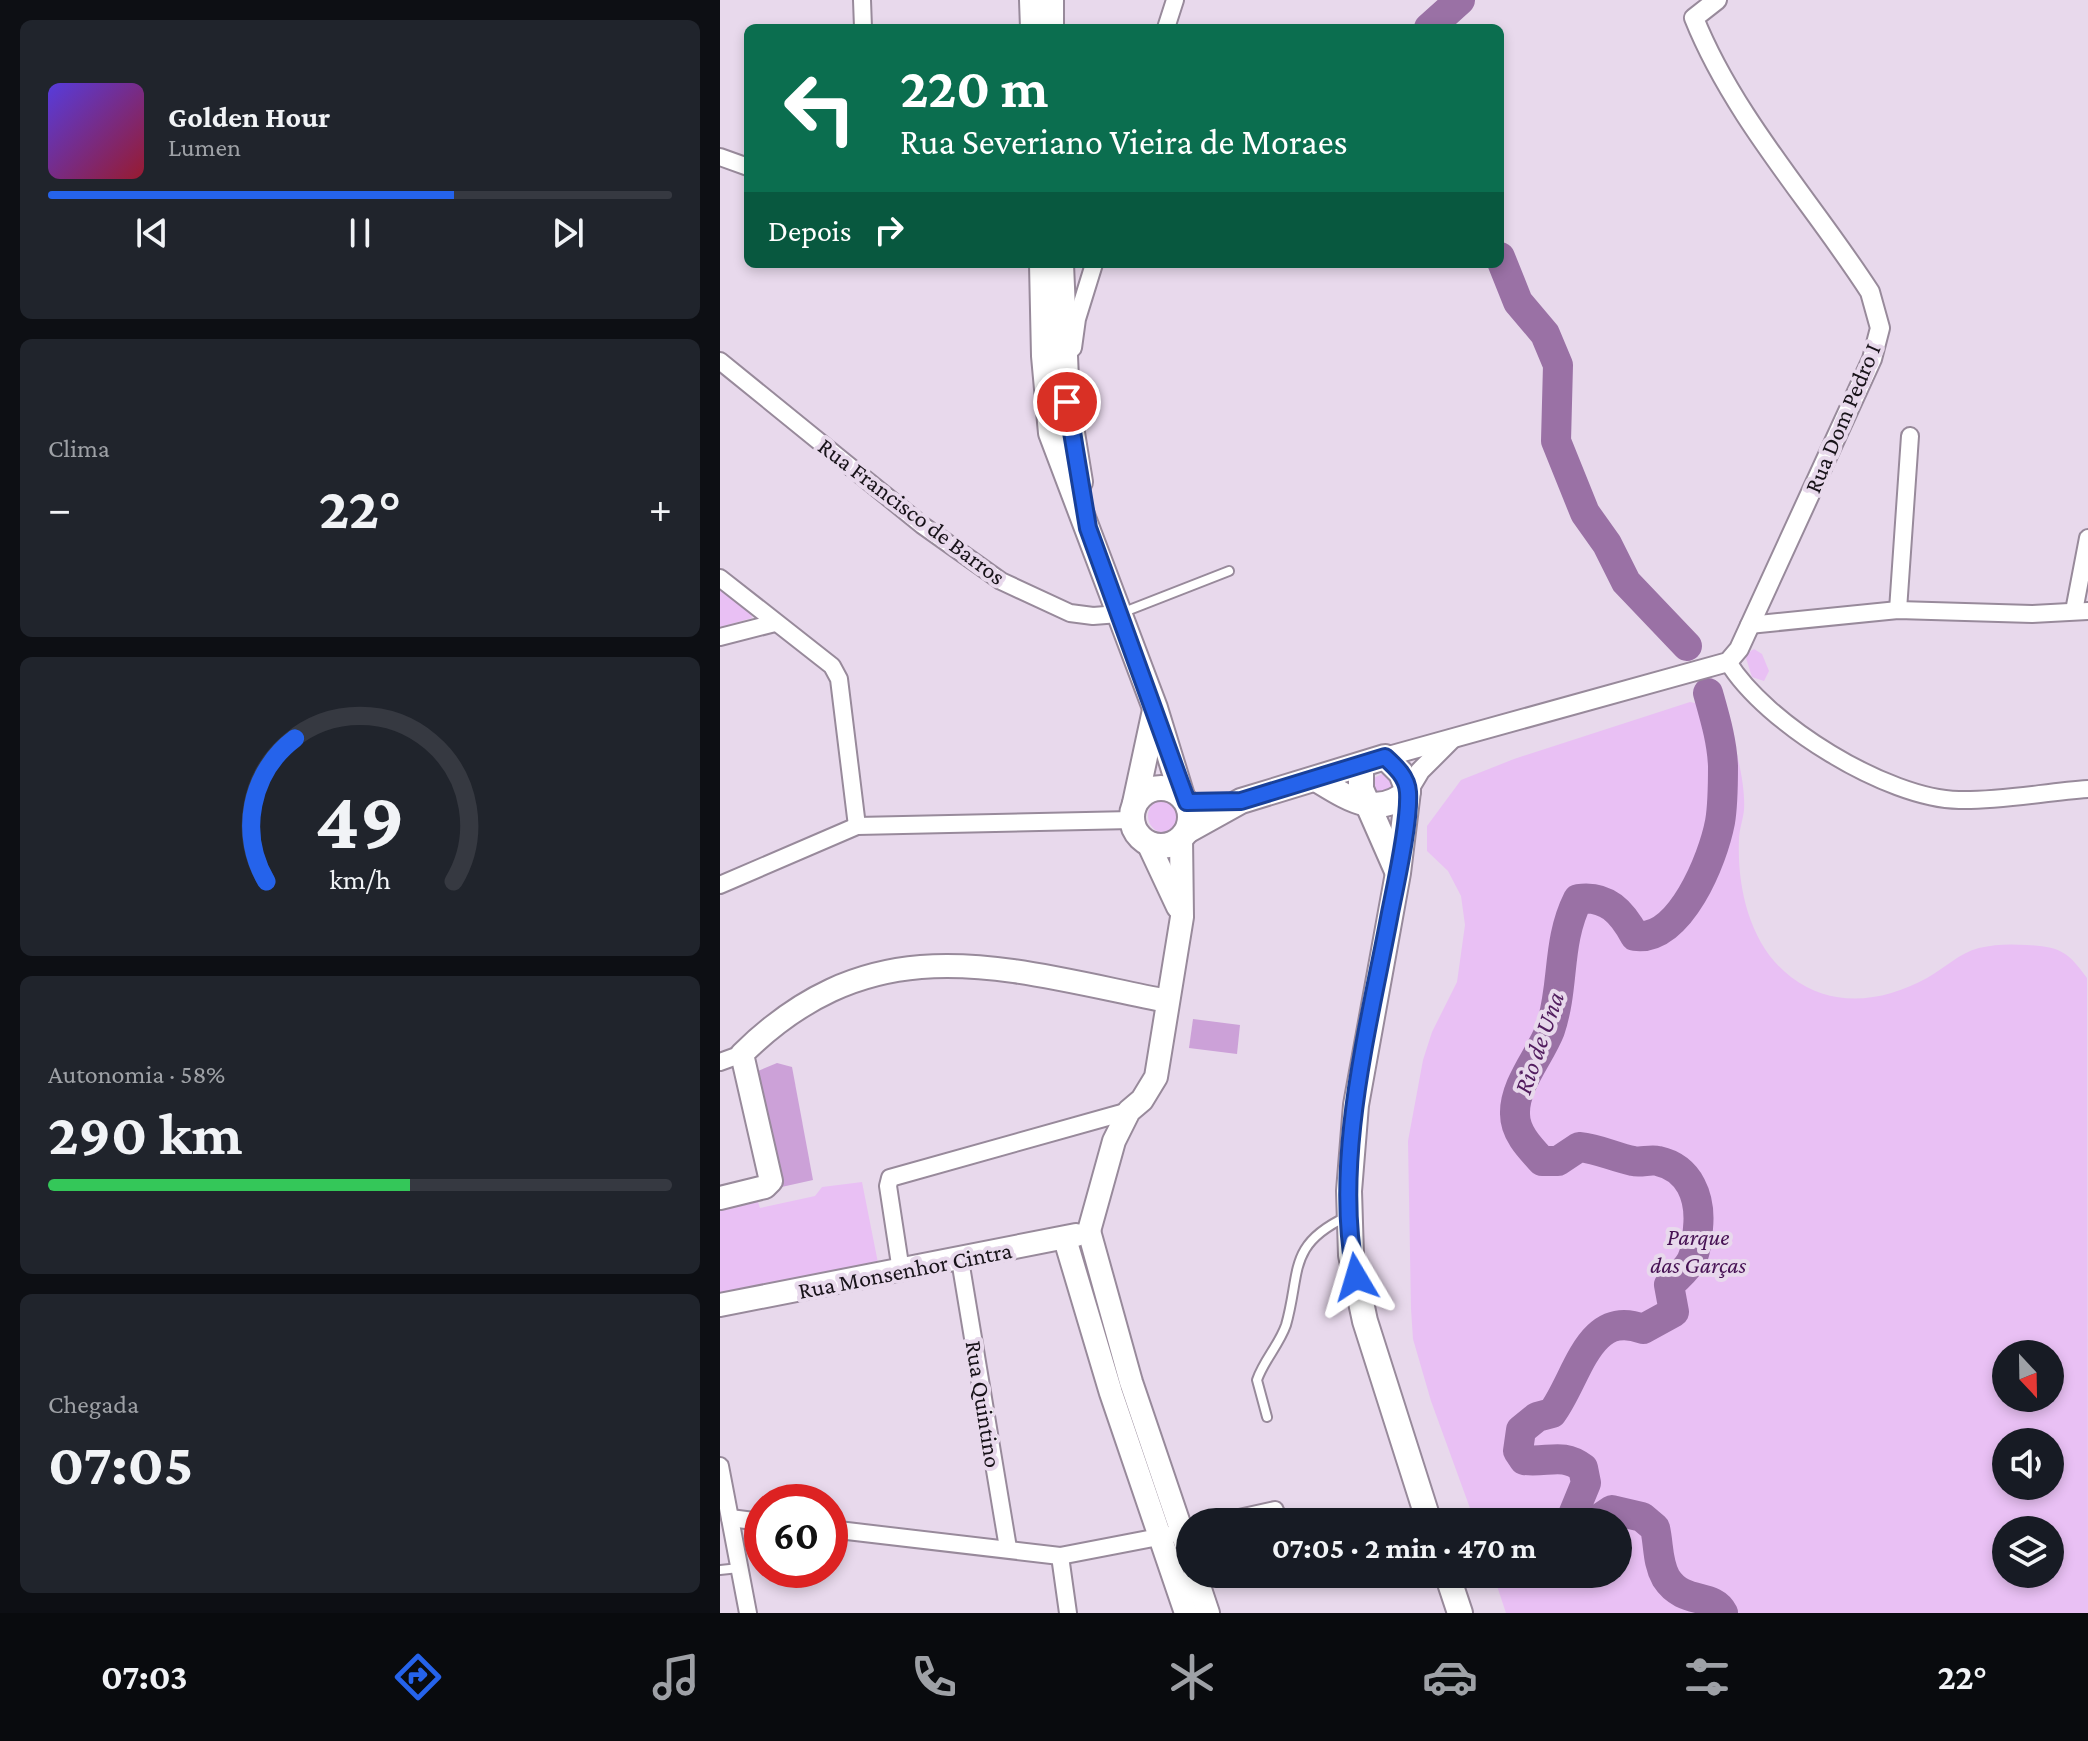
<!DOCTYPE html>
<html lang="pt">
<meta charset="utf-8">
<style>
:root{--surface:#171b24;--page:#20242c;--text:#f1f3f6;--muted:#9ea1a6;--line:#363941;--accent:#2563eb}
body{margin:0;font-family:"Crimson Pro",serif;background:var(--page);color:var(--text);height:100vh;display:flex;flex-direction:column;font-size:30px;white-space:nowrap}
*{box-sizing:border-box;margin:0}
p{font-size:26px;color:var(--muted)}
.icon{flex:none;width:44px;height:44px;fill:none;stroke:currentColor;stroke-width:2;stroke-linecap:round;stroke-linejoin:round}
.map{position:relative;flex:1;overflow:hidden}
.details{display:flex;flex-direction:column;gap:20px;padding:20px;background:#0d0f14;width:720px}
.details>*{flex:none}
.guide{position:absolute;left:24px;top:24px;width:760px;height:244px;border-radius:12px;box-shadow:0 4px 12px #0003;background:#0b6e4f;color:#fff;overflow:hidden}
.needle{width:52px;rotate:158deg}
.tools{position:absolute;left:1272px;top:1340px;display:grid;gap:16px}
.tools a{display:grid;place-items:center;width:72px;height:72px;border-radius:50%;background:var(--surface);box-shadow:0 4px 12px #0003;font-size:40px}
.speed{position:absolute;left:24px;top:1484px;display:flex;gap:16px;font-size:40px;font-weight:700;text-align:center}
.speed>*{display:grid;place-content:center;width:104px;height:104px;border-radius:50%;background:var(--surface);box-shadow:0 4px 12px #0003;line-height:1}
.speed .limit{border:12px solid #d22;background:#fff;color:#111}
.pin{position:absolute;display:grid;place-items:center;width:68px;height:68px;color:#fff;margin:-34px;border:4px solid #fff;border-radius:50%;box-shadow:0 2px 8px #0007}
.me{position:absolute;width:88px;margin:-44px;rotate:353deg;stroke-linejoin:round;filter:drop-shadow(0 0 6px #0008)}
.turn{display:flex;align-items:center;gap:28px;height:168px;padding:0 24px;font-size:36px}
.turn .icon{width:104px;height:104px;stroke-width:2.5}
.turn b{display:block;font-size:56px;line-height:68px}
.then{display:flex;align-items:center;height:76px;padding:0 24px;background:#0003;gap:16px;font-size:30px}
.big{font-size:60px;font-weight:700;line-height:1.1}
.details .tile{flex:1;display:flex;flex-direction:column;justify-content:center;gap:12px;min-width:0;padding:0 28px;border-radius:12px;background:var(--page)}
.details .dial{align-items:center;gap:0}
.dial svg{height:208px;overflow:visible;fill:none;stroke:var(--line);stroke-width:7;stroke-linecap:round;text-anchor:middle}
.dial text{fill:var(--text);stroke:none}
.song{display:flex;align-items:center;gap:24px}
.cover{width:96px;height:96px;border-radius:12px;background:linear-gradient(135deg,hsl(250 70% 55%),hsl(350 70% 35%))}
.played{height:8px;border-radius:4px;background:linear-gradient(90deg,var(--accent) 65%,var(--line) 65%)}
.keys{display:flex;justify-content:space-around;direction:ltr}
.heat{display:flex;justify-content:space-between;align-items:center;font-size:44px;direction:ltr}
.charge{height:12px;border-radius:6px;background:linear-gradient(90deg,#34c759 58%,var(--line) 0)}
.trip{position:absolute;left:456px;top:1508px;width:456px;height:80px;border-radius:40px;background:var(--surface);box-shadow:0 4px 12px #0003;font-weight:700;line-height:80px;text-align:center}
.tabs{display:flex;height:128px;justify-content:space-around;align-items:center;background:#090b0e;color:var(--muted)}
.tabs .icon{width:56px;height:56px}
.tabs .on{color:var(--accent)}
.tabs b{font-size:36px;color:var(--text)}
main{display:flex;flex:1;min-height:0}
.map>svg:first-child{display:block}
</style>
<main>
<section class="details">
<div class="tile">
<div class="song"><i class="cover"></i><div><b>Golden Hour</b><p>Lumen</p></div></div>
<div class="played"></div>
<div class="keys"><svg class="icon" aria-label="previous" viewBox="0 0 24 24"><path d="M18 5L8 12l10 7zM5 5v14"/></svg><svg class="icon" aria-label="pause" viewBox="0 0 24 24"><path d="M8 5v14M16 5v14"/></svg><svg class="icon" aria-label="next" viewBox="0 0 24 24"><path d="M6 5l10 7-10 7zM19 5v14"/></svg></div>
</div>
<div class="tile"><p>Clima</p>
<div class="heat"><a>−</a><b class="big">22°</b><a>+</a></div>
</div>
<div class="tile dial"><svg viewBox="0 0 100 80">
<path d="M14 69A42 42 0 1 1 86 69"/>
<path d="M14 69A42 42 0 0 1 25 14" stroke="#2563eb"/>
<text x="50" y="56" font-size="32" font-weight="700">49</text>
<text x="50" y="72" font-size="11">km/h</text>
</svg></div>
<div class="tile"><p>Autonomia · 58%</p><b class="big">290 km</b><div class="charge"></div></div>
<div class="tile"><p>Chegada</p><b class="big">07:05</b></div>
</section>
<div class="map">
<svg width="1368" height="1613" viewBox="0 0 1368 1613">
<rect width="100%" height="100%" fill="#e8d9ec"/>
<g fill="#e9c0f4" fill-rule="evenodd">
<path d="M 0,586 L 30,610 L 32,618 L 0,627 Z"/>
<path d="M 1034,649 L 1042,654 L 1049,671 L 1044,681 L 1032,677 L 1025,655 Z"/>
<path d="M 970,702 L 1004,709 C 1013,737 1026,781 1024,810 C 1023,820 1019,830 1019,840 C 1017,888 1030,946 1071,977 C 1113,1009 1163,1002 1207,978 C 1225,968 1239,953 1259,948 C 1275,944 1291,944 1307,945 C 1341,947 1348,952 1367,978 L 1368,1613 L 786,1613 L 773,1574 L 898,1574 L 898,1522 L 755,1522 L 711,1401 L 693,1339 L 691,1309 L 688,1141 L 703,1060 L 712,1032 L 737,982 L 745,925 L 741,896 L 728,871 L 707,851 L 707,826 L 741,780 L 794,759 ZM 1330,1354 L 1330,1398 L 1286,1398 L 1286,1354 ZM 1330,1442 L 1330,1486 L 1286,1486 L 1286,1442 ZM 1330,1530 L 1330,1574 L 1286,1574 L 1286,1530 Z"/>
<path d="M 666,772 L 677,778 L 673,798 L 653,792 L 654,778 Z"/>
<circle cx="445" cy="816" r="17"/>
<path d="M 142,1182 L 159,1268 L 0,1301 L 0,1211 L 36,1196 L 40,1208 L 95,1196 L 102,1187 Z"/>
</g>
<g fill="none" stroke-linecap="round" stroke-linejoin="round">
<g stroke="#9a71a5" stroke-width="30">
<path d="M 709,28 L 740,0"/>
<path d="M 780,257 L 798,302 L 825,334 L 838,365 L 836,441 L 865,513 L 887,544 L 906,582 L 967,646"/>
<path d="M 850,1522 L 866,1483 L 863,1468 C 842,1452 828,1463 804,1460 L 798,1451 L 801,1430 L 817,1417 L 832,1413 C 858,1378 868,1308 923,1329 L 954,1312 L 949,1285 C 972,1265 976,1259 978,1228 C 981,1198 970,1168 938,1161 C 930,1159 921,1163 913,1161 C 894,1157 879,1149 859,1147 L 838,1161 L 822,1161 C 810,1148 795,1133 795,1114 C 794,1085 820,1056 830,1030 C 845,985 836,943 858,899 C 887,895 902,912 915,936 C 960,942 993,859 1000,822 C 1003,805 1003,783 1003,766 C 1002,741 995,718 988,693"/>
<path d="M 874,1522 L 892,1510 L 922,1517 L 935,1528 C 939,1545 937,1562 946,1578 C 964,1606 993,1592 1003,1613"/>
</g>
</g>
<g fill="#cca1d8">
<path d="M 473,1019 L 520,1025 L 517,1054 L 469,1048 Z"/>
<path d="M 57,1063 L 72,1067 L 93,1180 L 57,1188 L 34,1082 L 38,1071 Z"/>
</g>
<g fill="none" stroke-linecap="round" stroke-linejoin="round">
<defs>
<g id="service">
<path d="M 404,612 L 509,571"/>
<path d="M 547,1417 L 537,1380 C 544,1360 559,1345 566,1325 C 581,1272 567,1245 626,1217"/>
<path d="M 0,1570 L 19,1568"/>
</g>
<g id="minor">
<path d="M 142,0 L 143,28"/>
<path d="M 446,28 L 455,0"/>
<path d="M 0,157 L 28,167"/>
<path d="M 353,348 L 357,319 L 374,264"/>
<path d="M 0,361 L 202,525 L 281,581 L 350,613 L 373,616 L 399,614"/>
<path d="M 0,578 L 112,666 L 119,679 L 137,826"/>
<path d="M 1178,610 L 1190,436"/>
<path d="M 1354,611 L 1368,538"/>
<path d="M 1029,625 L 1178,610 L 1312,614 L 1368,611"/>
<path d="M 0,637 L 55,623"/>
<path d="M 1008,662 C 1045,723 1167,799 1239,800 C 1282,801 1325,792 1368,789"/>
<path d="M 0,885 L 137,826 L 412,820"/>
<path d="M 0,1062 L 22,1054"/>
<path d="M 240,1260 L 288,1548"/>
<path d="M 181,1271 L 168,1186 L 170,1178 L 409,1111"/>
<path d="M 0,1466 L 28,1613"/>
<path d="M 10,1518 L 42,1522"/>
<path d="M 501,1522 L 555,1510"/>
<path d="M 110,1529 L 340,1556 L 449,1535"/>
<path d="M 340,1556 L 348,1613"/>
</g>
<g id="tertiary">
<path d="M 665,757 L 1008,662 L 1019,649 L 1152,359 L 1160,328 L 1150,292 C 1092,202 1014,118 974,18 L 997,0"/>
<path d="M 688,791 L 700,771 L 732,739"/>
</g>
<g id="secondary">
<path d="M 428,843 L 458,907"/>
<path d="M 0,1198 L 45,1187 L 51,1181 L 22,1054 C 156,922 284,969 447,1001"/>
<path d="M 369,1231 L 394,1141 L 409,1111 L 422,1100 L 436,1077 L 462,917 L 461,838"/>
<path d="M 369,1231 L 411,1382 L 470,1556"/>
<path d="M 345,1239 L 391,1393 L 466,1613"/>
<path d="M 0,1305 L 356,1235"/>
<path d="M 475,1574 L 488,1613"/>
</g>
<g id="primary">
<path d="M 312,0 L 313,28"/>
<path d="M 331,28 L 331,0"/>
<path d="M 322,264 L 324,356 L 331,433 L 435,708 L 462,796"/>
<path d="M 341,264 L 347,402 L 360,482"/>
<path d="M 641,765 L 641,789 L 677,871"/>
<path d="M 596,779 C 626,797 658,820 688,791"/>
<circle cx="441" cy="817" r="29"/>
<path d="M 415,803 L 435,710"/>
<path d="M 467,831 L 521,801 L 665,757 L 681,773 L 688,791 L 678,873 L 636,1105 L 629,1191 L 631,1255 L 645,1321 L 709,1522"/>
<path d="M 727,1574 L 740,1613"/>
</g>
</defs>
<use href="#service" stroke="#988a9b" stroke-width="12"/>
<use href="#minor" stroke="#988a9b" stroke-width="20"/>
<use href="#tertiary" stroke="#988a9b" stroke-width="22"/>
<use href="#secondary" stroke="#988a9b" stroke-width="26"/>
<use href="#primary" stroke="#988a9b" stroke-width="28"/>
<use href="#service" stroke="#fff" stroke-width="8"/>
<use href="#minor" stroke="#fff" stroke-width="16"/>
<use href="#tertiary" stroke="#fff" stroke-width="18"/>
<use href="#secondary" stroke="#fff" stroke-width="22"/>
<use href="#primary" stroke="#fff" stroke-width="24"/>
</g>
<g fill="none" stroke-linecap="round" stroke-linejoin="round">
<defs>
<path id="route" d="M 347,402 L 368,528 L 467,802 L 521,801 L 665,757 C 676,767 687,777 688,792 C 690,820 676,883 670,913 C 649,1026 612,1163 636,1277"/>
</defs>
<use href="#route" stroke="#184099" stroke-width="20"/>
<use href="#route" stroke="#2563eb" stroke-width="14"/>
</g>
<g text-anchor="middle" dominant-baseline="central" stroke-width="8" stroke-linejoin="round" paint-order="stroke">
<g font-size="24" fill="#181319" stroke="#e8d9ec">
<text transform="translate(1122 418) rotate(-67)">Rua Dom Pedro I</text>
<text transform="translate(192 511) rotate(37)">Rua Francisco de Barros</text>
<text transform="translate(185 1270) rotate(-11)">Rua Monsenhor Cintra</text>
<text transform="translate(264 1404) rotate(81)">Rua Quintino</text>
</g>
<g font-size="24" font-style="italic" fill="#461153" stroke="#e8d9ec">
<text x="978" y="1236">Parque<tspan x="978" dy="28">das Garças</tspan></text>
</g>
<g font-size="26" font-style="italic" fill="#511c5e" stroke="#e8d9ec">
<text transform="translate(819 1043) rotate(-71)">Rio de Una</text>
</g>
</g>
</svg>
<div class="tools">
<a><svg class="needle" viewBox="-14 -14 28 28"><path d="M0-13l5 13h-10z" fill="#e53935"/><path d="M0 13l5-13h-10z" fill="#9ea1a6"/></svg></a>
<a><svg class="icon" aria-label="sound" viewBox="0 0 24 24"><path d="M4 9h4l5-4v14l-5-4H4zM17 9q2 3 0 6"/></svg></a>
<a><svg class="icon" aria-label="layers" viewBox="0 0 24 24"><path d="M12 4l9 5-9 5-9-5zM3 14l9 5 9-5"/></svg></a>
</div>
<div class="speed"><div class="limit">60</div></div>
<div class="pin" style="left:347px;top:402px;background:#d93025"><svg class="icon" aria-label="arrive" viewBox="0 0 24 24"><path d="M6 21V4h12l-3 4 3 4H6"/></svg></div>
<svg class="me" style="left:636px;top:1277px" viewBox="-20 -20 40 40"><path d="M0-17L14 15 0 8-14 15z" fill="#2563eb" stroke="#fff" stroke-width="4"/></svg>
<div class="trip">07:05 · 2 min · 470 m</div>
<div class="guide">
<div class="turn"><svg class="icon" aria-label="left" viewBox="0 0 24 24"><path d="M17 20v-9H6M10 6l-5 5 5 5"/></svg><div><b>220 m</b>Rua Severiano Vieira de Moraes</div></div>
<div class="then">Depois<svg class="icon" aria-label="right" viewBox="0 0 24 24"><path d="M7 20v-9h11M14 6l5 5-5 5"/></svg></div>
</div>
</div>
</main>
<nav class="tabs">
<b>07:03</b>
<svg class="icon on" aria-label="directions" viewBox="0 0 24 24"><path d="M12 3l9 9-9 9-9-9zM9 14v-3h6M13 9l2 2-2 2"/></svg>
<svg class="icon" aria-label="music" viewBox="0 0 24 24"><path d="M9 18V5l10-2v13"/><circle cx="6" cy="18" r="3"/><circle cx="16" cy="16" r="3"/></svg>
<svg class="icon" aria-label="phone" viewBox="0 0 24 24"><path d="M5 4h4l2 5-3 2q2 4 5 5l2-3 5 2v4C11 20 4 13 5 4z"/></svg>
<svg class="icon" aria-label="climate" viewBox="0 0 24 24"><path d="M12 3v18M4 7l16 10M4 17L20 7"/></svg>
<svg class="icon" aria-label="car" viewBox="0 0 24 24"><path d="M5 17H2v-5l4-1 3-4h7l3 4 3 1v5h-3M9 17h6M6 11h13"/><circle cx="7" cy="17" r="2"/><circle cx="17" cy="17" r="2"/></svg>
<svg class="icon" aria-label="filters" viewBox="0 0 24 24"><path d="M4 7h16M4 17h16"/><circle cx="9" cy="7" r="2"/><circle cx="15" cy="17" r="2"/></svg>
<b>22°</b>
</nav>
